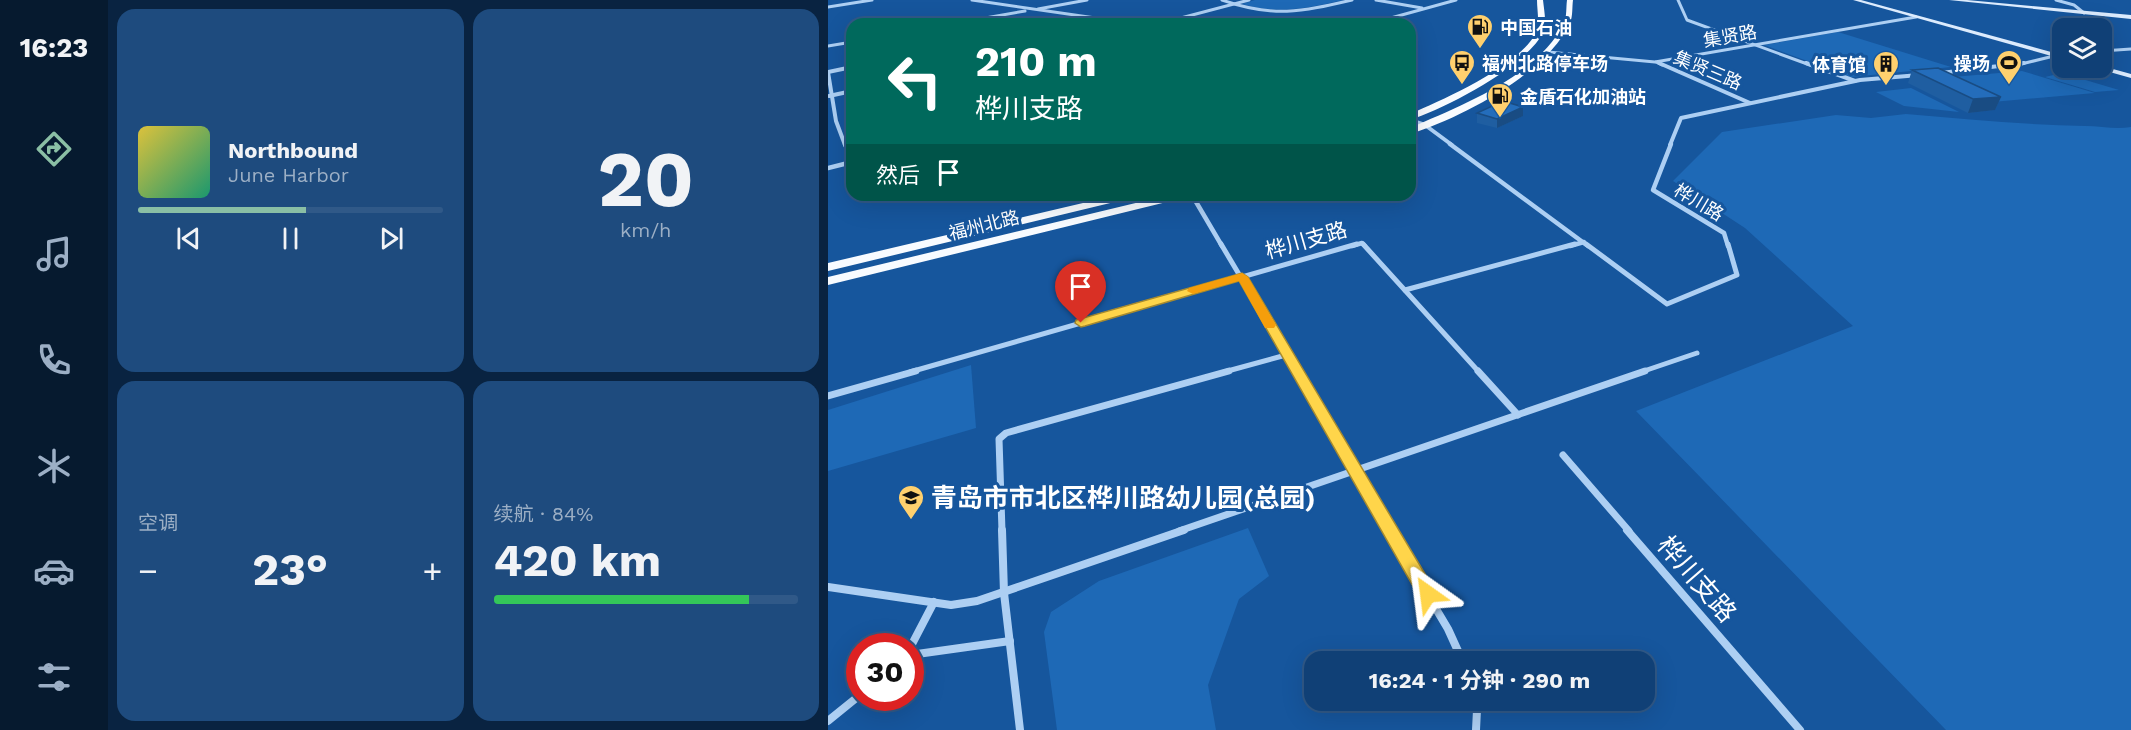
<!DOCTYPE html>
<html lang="zh">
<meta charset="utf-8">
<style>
:root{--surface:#104076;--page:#1e4b7e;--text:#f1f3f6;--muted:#9cafc5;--line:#305988;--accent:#8abfa5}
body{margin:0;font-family:"Work Sans","Noto Sans SC",sans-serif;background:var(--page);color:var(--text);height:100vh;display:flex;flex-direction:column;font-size:22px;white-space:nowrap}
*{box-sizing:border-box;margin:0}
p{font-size:20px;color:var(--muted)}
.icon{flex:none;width:33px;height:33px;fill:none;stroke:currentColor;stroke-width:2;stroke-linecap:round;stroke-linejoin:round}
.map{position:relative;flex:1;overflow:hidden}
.drawer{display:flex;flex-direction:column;gap:9px;padding:9px;background:#092341;width:720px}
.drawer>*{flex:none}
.hud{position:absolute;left:18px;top:18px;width:570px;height:183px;border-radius:18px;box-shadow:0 6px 24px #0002,0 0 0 2px var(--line);background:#00695c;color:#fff;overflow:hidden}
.tools{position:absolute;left:1224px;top:18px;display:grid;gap:12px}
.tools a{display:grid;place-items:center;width:60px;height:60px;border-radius:12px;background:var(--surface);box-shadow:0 6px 24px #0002,0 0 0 2px var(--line);font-size:30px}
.speed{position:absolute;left:18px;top:633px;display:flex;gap:12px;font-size:30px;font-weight:700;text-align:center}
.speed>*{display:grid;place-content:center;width:78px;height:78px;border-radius:50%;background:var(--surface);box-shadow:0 6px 24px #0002,0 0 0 2px var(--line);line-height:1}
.speed .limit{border:9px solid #d22;background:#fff;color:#111}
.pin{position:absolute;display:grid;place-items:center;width:51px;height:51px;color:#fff;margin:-62px -26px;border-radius:50% 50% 50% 0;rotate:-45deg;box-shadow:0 0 6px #0007}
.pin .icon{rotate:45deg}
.me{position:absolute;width:66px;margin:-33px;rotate:329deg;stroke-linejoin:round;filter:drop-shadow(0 0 4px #0008)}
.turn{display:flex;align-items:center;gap:21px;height:126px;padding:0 30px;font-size:27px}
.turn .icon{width:78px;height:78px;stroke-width:2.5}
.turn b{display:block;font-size:42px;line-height:51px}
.then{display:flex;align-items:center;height:57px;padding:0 30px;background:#0003;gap:12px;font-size:22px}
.big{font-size:45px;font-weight:700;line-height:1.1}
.drawer .card{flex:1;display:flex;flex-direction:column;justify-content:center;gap:9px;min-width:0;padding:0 21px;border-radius:18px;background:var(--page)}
.drawer .dial{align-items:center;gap:0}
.dial b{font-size:78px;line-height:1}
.song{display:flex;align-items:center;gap:18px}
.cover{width:72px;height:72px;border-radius:9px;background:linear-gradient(135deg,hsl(50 70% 55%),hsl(160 70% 35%))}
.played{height:6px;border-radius:3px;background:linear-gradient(90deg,var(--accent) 55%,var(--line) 55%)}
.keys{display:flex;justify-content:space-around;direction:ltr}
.heat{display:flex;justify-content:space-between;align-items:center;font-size:33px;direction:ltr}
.charge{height:9px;border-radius:4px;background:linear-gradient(90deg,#34c759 84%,var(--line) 0)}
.drawer .tiles{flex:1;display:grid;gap:9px;grid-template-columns:repeat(2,1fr)}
.trip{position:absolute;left:476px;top:651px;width:351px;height:60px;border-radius:18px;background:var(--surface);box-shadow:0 6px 24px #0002,0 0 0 2px var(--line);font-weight:700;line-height:60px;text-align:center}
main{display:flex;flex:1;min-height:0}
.menu{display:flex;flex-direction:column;width:108px;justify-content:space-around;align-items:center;background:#061a2f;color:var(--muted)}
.menu .icon{width:42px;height:42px}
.menu .selected{color:var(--accent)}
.menu b{font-size:27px;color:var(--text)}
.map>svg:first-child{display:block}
</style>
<main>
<nav class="menu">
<b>16:23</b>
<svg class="icon selected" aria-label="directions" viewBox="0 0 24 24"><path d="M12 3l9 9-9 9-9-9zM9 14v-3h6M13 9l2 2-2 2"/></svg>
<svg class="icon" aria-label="music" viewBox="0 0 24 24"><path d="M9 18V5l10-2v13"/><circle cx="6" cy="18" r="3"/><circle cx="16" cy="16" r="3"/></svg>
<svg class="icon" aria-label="phone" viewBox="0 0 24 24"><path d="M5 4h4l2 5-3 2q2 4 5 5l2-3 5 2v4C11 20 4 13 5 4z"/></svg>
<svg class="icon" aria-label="climate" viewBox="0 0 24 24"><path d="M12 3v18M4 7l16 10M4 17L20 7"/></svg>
<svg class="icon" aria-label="car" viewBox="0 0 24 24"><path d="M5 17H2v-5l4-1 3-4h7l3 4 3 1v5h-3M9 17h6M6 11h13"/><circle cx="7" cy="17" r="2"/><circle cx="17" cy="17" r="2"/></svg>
<svg class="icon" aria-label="filters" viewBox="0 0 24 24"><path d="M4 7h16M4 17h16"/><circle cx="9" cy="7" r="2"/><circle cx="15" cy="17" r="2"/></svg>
</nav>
<section class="drawer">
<div class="tiles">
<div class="card">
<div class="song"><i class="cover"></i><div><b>Northbound</b><p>June Harbor</p></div></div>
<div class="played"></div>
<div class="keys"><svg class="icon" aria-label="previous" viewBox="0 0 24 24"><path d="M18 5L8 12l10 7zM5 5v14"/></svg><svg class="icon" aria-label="pause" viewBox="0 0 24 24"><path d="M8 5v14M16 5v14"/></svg><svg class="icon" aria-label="next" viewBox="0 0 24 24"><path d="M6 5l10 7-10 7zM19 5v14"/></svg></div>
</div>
<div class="card dial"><b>20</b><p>km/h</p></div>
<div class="card"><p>空调</p>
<div class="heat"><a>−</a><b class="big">23°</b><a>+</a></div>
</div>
<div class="card"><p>续航 · 84%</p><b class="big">420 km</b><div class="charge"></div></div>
</div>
</section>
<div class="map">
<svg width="1303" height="730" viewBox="0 0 1303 730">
<rect width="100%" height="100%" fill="#16569d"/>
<g fill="#1e69b6">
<path d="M 427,0 L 516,0 C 478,8 452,15 414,4 Z"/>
<path d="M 1010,32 L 1123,67 L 1023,77 L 936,45 Z"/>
<path d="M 1194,71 L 1267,93 L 1153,103 L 1102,79 Z"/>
<path d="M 1234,73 L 1291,90 L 1267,92 L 1217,77 Z"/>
<path d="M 1083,88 L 1131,112 L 1076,106 L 1048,92 Z"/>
<path d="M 1078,114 C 1138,119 1197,125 1257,126 C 1273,126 1288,130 1303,127 L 1303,730 L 1118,730 L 808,411 L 1025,326 L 917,228 L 845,181 L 894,132 L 1008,115 L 1043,118 Z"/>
<path d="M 143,365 L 148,428 L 0,471 L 0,410 Z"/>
<path d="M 420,528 L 441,576 L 411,599 L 380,685 L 388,730 L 229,730 L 216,632 L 223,612 L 271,581 Z"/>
</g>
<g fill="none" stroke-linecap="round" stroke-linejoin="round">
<g stroke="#adcff3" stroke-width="3">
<path d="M 144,0 L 309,24"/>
<path d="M 394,0 C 446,18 472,12 524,0"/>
<path d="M 548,0 L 594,8"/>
<path d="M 850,0 L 859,20 L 982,65"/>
<path d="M 1228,0 L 1246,5 L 1256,13"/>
<path d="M 0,7 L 44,0"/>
<path d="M 210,9 L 259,0"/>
<path d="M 123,24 L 197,11"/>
<path d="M 330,24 L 421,0"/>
<path d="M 541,24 L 628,0"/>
<path d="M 0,46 L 24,42"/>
<path d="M 1274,51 L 1303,49"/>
<path d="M 720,52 L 827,62 L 1088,17"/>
<path d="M 828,62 L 834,65"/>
<path d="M 1189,65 L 1234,54"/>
</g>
<g stroke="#adcff3" stroke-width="4">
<path d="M 831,63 L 922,103"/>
<path d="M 978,63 L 1027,81"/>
<path d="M 0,72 L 8,121 L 17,145"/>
<path d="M 0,72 L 24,67"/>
<path d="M 1113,73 L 1196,63"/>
<path d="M 1,96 L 24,91"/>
<path d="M 582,120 L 597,125 L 624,145"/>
<path d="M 842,145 L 853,118 L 1032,80 L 1091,75"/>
</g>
<g stroke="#adcff3" stroke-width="4.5">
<path d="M 17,144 L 24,162"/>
<path d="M 622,144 L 760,246"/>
<path d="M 843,144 L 825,190 L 896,233 L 900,246"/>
<path d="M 0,168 L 24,162"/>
<path d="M 364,195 L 394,246"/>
<path d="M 524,246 L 534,243 L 537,246"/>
<path d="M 742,246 L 756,242"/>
</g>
<g stroke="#adcff3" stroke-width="5">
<path d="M 393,244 L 469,372"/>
<path d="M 535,244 L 651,372"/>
<path d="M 758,244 L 839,304 L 909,275 L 900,244"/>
<path d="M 577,290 L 747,244"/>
<path d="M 82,372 L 529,244"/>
<path d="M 396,372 L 458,355"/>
<path d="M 813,372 L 869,353"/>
</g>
<g stroke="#adcff3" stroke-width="7">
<path d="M 468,371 L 562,531"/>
<path d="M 650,371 L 690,415"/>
<path d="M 0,396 L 88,371"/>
<path d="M 735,455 L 801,531"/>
<path d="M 174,531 L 171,439 L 178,433 L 401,371"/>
<path d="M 351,531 L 817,371"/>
</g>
<g stroke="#adcff3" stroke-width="8">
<path d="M 174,530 L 176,593 L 192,730"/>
<path d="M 561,530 L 620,629 L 635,662"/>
<path d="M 799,530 L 972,730"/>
<path d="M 0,587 L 123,605 L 149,601 L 356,530"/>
<path d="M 82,648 L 106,602"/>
<path d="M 82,655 L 182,641"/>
<path d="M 646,700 L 649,710 L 648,730"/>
<path d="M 0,721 L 32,695"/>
</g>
<g fill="#dcebfd" fill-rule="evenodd">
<path d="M 1025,0 L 1033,0 L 1234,55 L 1234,59 Z"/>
<path d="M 1121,0 L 1139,0 L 1303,15 L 1303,19 Z"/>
<path d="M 1274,66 L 1303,74 L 1303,78 L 1271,69 L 1270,68 Z"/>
</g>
<g fill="#f8fbff" fill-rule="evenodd">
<path d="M 709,0 L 715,0 C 716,10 719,23 715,32 C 700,66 616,109 582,120 L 582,114 C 616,99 690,67 708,33 C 712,24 709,10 709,0 Z"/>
<path d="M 739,0 L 745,0 C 744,7 745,16 742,23 C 719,73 634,118 582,134 L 582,128 C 634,105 709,77 736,23 C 739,16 738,7 739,0 Z"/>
<path d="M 289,195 L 308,195 L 303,198 L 0,271 L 0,263 Z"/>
<path d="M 341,195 L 360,195 L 359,197 L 0,285 L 0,277 Z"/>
</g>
</g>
<g fill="#1f5ea1">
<path d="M 1084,70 L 1173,97 L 1167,110 L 1140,113 L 1080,83 Z"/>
<path d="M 695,107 L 695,116 L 669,128 L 649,123 L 649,113 Z"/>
</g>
<g fill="#194c83">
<path d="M 1173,97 L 1167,110 L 1140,113 L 1145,99 Z"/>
<path d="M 695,107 L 695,116 L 669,128 L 669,119 Z"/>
</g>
<g fill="#246dbb" stroke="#194c83" stroke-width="1.5">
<path d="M 1110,68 L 1173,97 L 1145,99 L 1084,70 Z"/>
<path d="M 675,101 L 695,107 L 669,119 L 649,113 Z"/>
</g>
<path fill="#ffd54a" stroke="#a68a30" stroke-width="1.5" d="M 414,273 L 420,277 L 606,589 L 609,594 L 606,600 L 600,602 L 593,600 L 411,281 L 257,326 L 253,327 L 247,323 L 248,320 Z"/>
<path fill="#f59e0b" d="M 414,273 L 420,277 L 448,325 L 446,328 L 437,328 L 411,281 L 365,294 L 359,291 L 361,288 Z"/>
<defs>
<symbol id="fuel-pin" viewBox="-11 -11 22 30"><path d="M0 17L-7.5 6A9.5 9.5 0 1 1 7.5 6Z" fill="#ffd06e" stroke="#16569d"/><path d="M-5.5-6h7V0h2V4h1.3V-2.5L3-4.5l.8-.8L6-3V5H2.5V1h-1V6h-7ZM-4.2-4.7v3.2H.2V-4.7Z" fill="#111"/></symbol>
<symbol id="bus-pin" viewBox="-11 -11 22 30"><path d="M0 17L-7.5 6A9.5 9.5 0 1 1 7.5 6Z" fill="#ffd06e" stroke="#16569d"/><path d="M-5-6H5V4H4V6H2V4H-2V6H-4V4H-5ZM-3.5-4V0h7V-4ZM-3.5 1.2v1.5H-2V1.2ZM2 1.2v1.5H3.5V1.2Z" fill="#111"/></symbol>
<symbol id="stadium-pin" viewBox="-11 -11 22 30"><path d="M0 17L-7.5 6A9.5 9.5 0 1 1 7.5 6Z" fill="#ffd06e" stroke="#16569d"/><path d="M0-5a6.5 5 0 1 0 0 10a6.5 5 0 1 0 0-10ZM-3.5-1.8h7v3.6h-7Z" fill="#111"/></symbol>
<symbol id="building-pin" viewBox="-11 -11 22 30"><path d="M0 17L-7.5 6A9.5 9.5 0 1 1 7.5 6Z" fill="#ffd06e" stroke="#16569d"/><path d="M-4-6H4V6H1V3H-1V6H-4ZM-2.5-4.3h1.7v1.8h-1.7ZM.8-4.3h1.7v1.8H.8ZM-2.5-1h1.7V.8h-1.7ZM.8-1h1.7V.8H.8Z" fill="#111"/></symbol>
<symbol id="school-pin" viewBox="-11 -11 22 30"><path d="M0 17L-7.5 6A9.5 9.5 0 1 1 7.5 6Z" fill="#ffd06e" stroke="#16569d"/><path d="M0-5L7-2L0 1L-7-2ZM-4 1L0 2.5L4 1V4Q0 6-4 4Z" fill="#111"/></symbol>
</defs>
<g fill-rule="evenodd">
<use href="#fuel-pin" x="637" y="12" width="30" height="40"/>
<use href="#bus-pin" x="619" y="48" width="30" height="40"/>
<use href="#stadium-pin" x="1166" y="48" width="30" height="40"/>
<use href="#building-pin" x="1043" y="49" width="30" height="40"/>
<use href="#fuel-pin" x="657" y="81" width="30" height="40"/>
<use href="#school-pin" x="68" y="483" width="30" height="40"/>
</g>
<g text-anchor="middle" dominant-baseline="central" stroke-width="6" stroke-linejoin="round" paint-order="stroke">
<g font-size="18" font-weight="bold" fill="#fff" stroke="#16569d" text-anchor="start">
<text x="672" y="27">中国石油</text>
<text x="654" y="63">福州北路停车场</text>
<text x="1162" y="63" text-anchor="end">操场</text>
<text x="1038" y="64" text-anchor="end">体育馆</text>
<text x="692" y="96">金盾石化加油站</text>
</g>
<g font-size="18" fill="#fff" stroke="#16569d">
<text transform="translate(902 36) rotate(-10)">集贤路</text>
<text transform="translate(880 70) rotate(23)">集贤三路</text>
<text transform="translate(871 202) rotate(31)">桦川路</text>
<text transform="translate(156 225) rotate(-14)">福州北路</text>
</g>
<g font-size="21" fill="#fff" stroke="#16569d">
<text transform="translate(478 240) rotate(-16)">桦川支路</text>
</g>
<g font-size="26" font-weight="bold" fill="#fff" stroke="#16569d" text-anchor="start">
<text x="103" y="498">青岛市市北区桦川路幼儿园(总园)</text>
</g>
<g font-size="26" fill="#fff" stroke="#16569d">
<text transform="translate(869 579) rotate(49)">桦川支路</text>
</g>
</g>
</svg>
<div class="tools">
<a><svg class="icon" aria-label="layers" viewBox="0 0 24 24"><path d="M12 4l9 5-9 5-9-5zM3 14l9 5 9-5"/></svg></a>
</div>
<div class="speed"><div class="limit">30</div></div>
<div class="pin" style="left:253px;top:323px;background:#d93025"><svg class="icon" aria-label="arrive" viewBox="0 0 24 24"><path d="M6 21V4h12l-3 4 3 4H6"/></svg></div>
<svg class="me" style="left:600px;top:594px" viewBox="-20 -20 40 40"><path d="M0-17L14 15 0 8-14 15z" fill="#ffd54a" stroke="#fff" stroke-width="4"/></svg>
<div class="trip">16:24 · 1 分钟 · 290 m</div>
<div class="hud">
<div class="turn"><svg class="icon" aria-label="left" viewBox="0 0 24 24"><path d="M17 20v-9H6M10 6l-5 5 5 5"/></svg><div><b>210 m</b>桦川支路</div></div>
<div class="then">然后<svg class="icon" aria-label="arrive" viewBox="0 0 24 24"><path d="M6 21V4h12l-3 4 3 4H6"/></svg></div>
</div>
</div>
</main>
